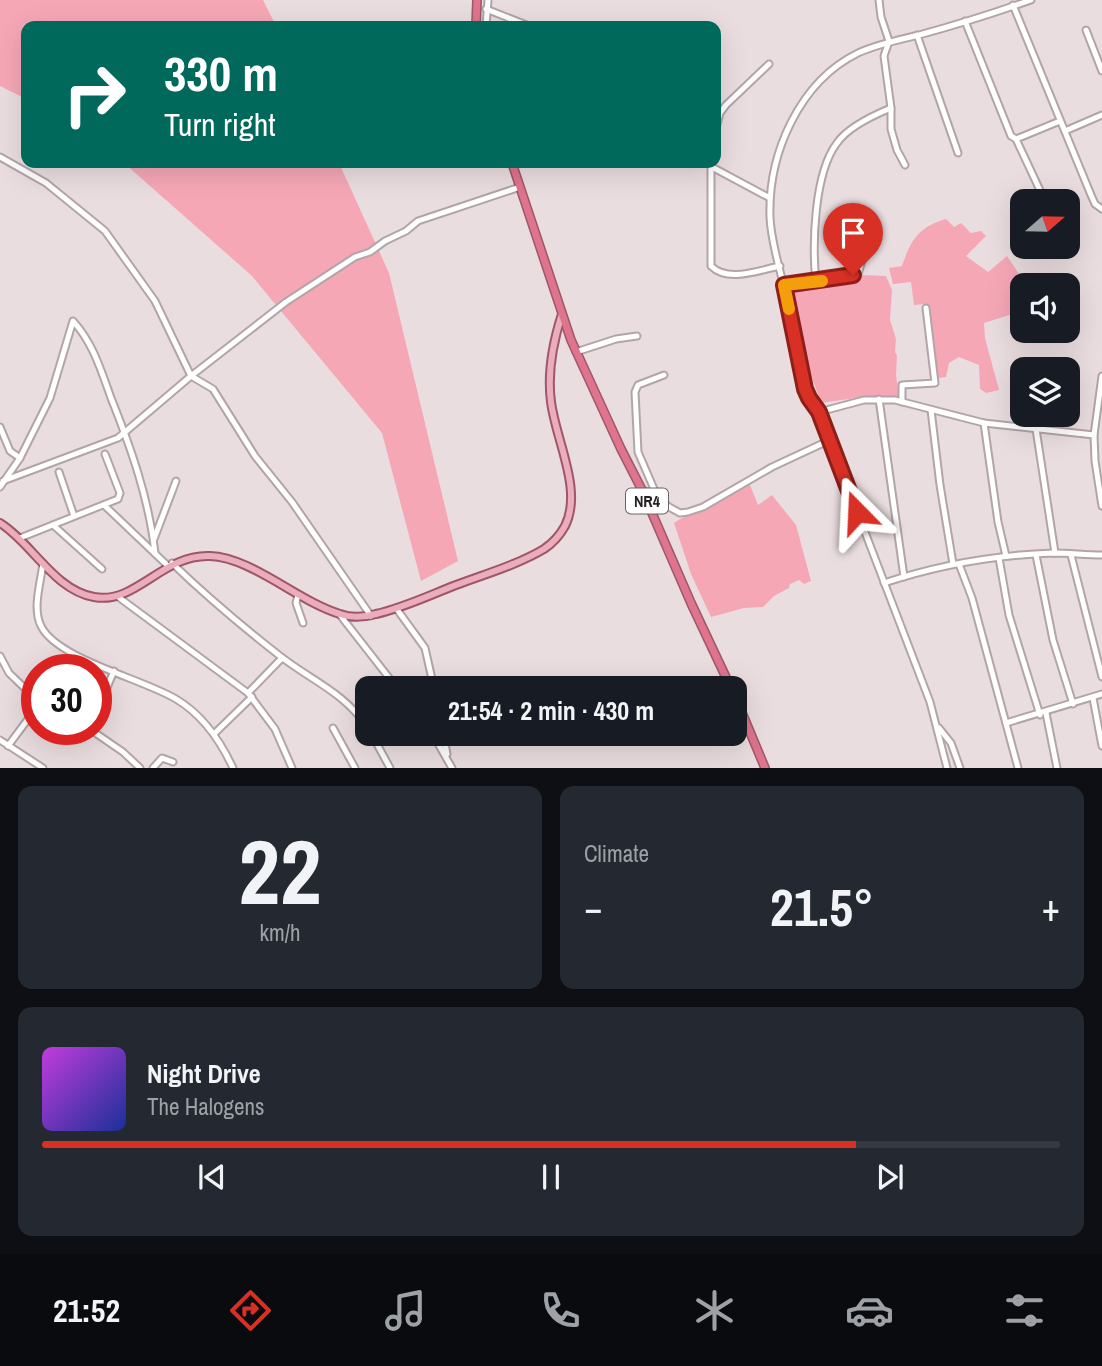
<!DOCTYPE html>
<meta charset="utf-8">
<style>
:root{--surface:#171b24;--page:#242831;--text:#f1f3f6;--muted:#9ea1a6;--line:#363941;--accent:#d93025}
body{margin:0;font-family:"Archivo Narrow",sans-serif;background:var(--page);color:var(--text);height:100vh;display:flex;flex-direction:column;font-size:26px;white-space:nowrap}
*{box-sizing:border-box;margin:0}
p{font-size:23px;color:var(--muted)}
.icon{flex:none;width:38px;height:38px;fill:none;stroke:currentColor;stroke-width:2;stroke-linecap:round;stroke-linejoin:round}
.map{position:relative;height:768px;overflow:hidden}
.sheet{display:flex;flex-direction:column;gap:18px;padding:18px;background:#0d0f14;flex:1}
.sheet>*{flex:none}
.hud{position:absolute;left:21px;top:21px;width:700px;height:147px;border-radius:14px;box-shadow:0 7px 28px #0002;background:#00695c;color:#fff;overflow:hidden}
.needle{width:46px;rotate:70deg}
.buttons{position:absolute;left:1010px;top:189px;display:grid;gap:14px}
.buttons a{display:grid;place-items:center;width:70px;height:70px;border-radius:14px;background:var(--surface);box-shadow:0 7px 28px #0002;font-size:35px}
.speed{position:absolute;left:21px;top:654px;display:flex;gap:14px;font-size:35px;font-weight:700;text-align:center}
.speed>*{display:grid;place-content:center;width:91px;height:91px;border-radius:50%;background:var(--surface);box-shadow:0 7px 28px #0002;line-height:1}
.speed .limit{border:10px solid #d22;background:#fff;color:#111}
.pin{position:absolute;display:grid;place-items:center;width:60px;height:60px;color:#fff;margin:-72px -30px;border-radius:50% 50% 50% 0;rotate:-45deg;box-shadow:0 0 7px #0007}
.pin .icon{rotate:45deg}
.me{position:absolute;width:77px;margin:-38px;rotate:339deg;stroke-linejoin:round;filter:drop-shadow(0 0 5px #0008)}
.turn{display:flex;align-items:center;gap:24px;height:147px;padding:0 28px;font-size:32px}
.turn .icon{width:91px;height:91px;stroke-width:2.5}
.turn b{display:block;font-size:49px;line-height:60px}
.big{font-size:52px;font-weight:800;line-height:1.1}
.sheet .widget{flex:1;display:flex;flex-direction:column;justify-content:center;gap:10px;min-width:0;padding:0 24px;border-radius:14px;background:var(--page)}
.sheet .dial{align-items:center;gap:0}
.dial b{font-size:91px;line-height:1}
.song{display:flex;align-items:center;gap:21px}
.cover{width:84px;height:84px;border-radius:10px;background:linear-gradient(135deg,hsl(290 70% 55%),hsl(230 70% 35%))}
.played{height:7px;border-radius:4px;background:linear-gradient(90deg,var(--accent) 80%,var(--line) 80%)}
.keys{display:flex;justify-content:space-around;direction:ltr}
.heat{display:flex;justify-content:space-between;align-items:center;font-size:38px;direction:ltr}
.sheet .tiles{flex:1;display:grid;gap:18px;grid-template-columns:1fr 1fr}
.widget:last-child{grid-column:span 2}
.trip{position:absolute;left:355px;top:676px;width:392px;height:70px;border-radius:14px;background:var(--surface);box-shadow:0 7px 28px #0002;font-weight:800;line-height:70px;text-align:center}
.tabs{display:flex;height:112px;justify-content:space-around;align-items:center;background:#090b0e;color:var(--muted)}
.tabs .icon{width:49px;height:49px}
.tabs .on{color:var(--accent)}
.tabs b{font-size:32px;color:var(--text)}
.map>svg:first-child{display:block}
</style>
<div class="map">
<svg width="1102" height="768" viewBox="0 0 1102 768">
<rect width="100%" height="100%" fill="#eadddf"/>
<g fill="#f6a7b6">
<path d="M 0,0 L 263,0 L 276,26 L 26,26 L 26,99 L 0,86 Z"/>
<path d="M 124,163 L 339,163 L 389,273 L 458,561 L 421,581 L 382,433 L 252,276 Z"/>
<path d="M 946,219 L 954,227 L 961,223 L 971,233 L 981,231 L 986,236 L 966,256 L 988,272 L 1007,256 L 1025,283 L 1025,285 L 1022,285 L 1022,311 L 984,323 L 985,338 L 999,390 L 986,393 L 980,389 L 979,365 L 959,357 L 949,363 L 946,377 L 938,378 L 929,309 L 925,304 L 914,305 L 911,282 L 893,284 L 889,268 L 902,266 C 911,239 919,227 946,219 Z"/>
<path d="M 862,275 L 886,276 L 892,290 L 890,320 L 896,339 L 895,352 L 897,356 L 896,375 L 899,396 L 869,396 L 821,403 L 792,322 L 786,292 L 789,291 L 787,287 Z"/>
<path d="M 748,480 L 758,505 L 772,495 L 796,525 L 811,581 L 804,584 L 799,580 L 790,584 L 789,588 L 774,596 L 763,607 L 744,608 L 711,617 L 691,574 L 674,523 C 685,514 698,514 710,507 C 723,499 736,489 748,480 Z"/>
</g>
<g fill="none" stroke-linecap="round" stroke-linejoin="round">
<defs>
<g id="minor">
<path d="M 879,0 L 881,17 L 889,41 L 884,56 L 891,108 L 891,129 L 897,150 L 905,165"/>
<path d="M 1013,5 L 1091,195 L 1095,204 L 1102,209"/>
<path d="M 486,9 L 529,26"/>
<path d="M 965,21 L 1011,136 L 1016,139 L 1021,137 L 1060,121"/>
<path d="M 486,26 L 488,0"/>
<path d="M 1086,30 L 1102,71"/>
<path d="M 917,35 L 958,153"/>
<path d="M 716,128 L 720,113 L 726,105 L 769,64"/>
<path d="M 1065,131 L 1102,115"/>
<path d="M 1016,139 L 1045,201"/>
<path d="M 0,157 L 46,183 L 105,231 L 155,301 L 191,376 L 213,389 L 255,456 L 292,502 L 371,616"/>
<path d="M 711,163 L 711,266 C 728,283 759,270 780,266"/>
<path d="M 710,166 L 770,198"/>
<path d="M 816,282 L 858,274 L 871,231"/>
<path d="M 784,285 L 816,282 C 812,245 814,173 837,143 C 848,127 874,115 891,108"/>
<path d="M 576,352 L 616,339 L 637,336"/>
<path d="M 1102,376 L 1094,435 L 1095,461 L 1102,506"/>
<path d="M 879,399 L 904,577"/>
<path d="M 902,402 L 902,385 L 935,383 L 926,308"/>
<path d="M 931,410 L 940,485 L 953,564"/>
<path d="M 819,412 L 864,400 L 895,400 L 984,423 L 1094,435"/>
<path d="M 984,423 L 998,522 L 1006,556"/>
<path d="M 0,427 L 10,451 L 20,458"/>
<path d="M 1036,429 L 1055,553"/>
<path d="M 59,472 L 74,516"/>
<path d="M 3,481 L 118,438 L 191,376 L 286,302 L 355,257 L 370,252 L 385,241 L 406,231 L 418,221 L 520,187"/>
<path d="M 0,487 L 20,458 L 50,398 L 73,321 C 93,343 101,370 111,398 C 131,448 149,499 155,553"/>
<path d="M 642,490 L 657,496 L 669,507 L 680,513 L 688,512 L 703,507 L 772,467 L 830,440"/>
<path d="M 657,496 L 638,452 L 635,392 L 638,385 L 664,375"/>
<path d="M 104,505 L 168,566"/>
<path d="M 53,525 L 102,569"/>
<path d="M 20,538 L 118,499 L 120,493 L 105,454"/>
<path d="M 154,539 L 176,481"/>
<path d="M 1036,555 L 1053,640 L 1073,704"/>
<path d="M 1071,555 L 1102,677"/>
<path d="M 999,558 L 1009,615 L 1040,715"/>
<path d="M 43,563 C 41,582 32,608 41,626 C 57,659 143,679 176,699 C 203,715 220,740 233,768"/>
<path d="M 172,563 C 206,596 243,627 280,656 C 312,681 344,692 368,728"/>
<path d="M 959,564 L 972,598 L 1018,768"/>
<path d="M 884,583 C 938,565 996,555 1053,553 C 1069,553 1086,555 1102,555"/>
<path d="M 298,595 L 296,603 L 303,623"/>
<path d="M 117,596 L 248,693 L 275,729 L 292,768"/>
<path d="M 396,608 L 425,648 L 434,688"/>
<path d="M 340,615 L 397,688"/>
<path d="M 0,656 L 9,673 L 37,700"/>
<path d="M 248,693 L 282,658"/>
<path d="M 1093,698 L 1102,746"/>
<path d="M 96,713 L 114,671"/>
<path d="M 1046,713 L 1057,768"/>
<path d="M 1006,723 L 1102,694"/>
<path d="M 333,728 L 355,768"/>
<path d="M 939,728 L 951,743 L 960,768"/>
<path d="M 91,730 L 123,752 L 140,768"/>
<path d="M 215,733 L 252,697"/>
<path d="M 371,733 L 390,768"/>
<path d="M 432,733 L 452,768"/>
<path d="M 443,733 L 447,754"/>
<path d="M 0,740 L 43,768"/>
<path d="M 8,746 L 37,707"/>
<path d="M 153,768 L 162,758 L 173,762"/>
<path d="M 947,768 L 930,702 L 819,412 L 809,398 L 805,389 C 797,360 793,330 787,301 C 782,274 771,245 770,217 C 768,154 799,82 858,53 C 878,44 898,40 919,35 C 956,25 994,13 1031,0"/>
</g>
<path id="major" d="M 0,523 C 32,543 54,590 94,597 C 136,605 162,554 210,556 C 251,557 299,602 340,614 C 351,618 365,617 376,614 C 403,608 430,595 456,585 C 485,574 517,565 544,549 C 553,543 560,535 565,526 C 583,490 556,441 551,402 C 547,372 553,342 562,314"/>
<g id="highway">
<path d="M 476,26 L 477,0"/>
<path d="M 512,163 L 571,340 L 621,449 L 642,490 L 691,603 L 731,688"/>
<path d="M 735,696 L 765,768"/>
</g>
</defs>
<use href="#minor" stroke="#b2a5a7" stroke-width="9"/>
<use href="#major" stroke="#9e5768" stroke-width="10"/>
<use href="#highway" stroke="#9e5768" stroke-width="10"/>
<use href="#minor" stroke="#fff" stroke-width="5"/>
<use href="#major" stroke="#ebacbb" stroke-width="6"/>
<use href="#highway" stroke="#de748d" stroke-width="7"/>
</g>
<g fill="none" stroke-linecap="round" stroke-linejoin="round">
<defs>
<path id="route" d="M 853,275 L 784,285 L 805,389 L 809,398 L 819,412 L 857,512"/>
</defs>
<use href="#route" stroke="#8d1f18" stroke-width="18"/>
<use href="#route" stroke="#d93025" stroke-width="12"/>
<path stroke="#f59e0b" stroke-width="12" d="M 789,309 L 784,285 L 822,281"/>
</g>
<g text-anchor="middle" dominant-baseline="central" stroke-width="7" stroke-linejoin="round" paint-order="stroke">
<rect fill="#fff" stroke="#686465" stroke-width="2" x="626" y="488.5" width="42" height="25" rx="5"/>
<g font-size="16" font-weight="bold" fill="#272223">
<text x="647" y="501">NR4</text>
</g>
</g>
</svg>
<div class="buttons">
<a><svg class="needle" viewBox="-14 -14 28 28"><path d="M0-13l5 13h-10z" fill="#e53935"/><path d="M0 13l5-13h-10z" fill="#9ea1a6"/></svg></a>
<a><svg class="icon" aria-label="sound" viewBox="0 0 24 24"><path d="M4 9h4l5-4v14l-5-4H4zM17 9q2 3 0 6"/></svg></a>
<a><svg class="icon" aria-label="layers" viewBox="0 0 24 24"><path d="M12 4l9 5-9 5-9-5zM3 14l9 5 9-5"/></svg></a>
</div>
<div class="speed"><div class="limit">30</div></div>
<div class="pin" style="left:853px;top:275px;background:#d93025"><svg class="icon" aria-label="arrive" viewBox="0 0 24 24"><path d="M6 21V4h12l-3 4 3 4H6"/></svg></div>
<svg class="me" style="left:857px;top:512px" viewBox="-20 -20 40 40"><path d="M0-17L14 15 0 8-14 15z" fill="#d93025" stroke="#fff" stroke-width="4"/></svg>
<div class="trip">21:54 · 2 min · 430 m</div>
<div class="hud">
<div class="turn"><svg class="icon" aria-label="right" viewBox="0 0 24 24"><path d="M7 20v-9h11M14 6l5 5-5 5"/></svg><div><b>330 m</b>Turn right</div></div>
</div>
</div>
<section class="sheet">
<div class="tiles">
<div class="widget dial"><b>22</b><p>km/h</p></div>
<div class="widget"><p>Climate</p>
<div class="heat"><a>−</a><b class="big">21.5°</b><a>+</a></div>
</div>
<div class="widget">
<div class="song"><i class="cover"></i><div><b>Night Drive</b><p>The Halogens</p></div></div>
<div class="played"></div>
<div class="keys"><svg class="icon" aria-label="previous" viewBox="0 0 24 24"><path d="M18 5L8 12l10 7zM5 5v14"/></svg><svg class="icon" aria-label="pause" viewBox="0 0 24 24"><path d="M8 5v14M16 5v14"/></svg><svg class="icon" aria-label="next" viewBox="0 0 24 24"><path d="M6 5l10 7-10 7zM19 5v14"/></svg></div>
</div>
</div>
</section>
<nav class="tabs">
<b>21:52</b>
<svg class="icon on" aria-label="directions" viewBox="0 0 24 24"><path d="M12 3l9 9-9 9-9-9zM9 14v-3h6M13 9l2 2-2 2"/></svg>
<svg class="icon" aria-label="music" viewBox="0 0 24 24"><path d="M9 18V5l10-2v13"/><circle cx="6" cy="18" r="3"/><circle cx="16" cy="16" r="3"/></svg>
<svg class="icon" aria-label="phone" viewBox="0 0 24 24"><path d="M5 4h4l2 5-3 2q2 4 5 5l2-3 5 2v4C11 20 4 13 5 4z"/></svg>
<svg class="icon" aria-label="climate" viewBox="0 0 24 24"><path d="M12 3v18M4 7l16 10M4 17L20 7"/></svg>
<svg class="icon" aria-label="car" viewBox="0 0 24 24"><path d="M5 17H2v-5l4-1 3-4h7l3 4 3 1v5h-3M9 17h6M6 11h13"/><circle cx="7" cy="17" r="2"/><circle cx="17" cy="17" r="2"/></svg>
<svg class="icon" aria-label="filters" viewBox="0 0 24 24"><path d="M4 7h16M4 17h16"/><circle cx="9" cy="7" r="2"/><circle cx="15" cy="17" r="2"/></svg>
</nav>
